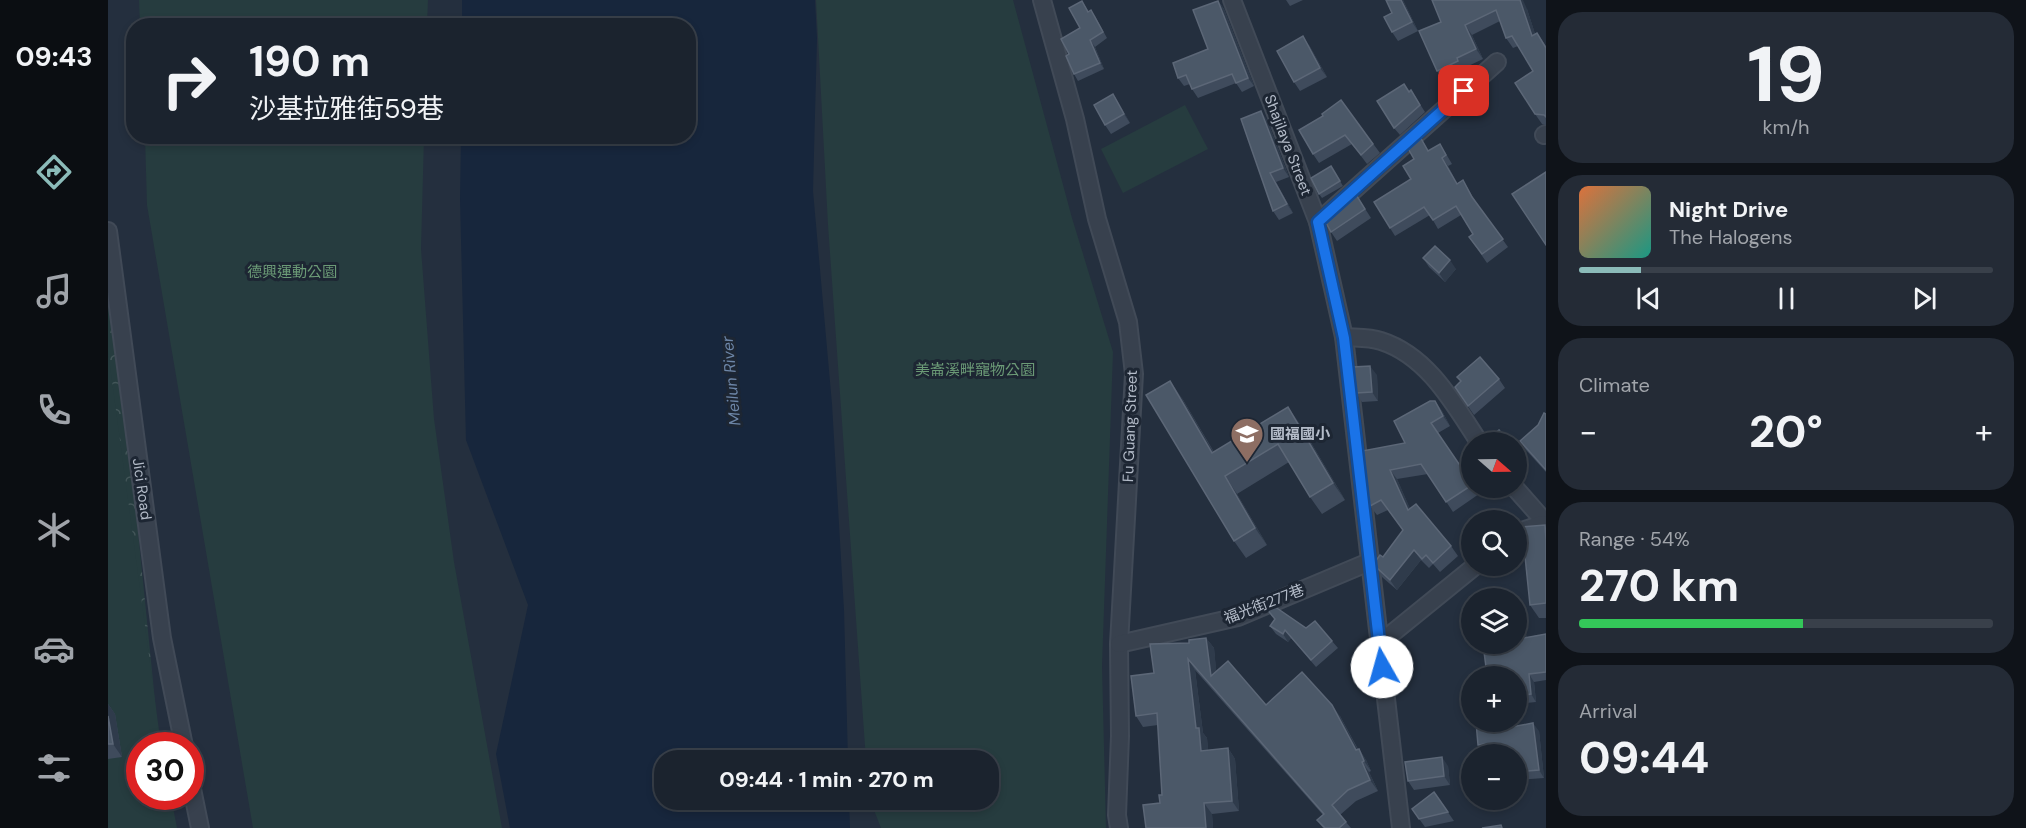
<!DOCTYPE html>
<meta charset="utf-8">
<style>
:root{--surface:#1b232e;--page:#242b36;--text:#f1f3f6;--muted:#a0a4aa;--line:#39404a;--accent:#8bbbb9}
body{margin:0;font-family:"DM Sans","Noto Sans TC",sans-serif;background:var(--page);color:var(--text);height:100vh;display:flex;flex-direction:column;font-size:22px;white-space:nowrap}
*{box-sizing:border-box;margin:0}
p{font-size:20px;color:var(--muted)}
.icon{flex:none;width:33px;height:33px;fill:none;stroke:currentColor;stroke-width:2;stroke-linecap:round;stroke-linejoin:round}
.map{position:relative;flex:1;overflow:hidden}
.details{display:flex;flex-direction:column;gap:12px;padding:12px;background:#0f1319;width:480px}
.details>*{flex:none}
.top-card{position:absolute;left:18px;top:18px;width:570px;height:126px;border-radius:24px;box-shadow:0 3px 9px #0003,0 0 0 2px var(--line);background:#1b232e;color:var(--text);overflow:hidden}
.needle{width:39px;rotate:110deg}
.fabs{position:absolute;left:1353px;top:432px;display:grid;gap:12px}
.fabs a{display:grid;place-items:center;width:66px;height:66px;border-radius:50%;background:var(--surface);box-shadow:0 3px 9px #0003,0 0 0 2px var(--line);font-size:30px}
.speed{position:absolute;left:18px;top:732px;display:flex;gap:12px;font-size:30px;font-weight:700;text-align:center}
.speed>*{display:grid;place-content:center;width:78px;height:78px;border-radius:50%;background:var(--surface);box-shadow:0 3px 9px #0003,0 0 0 2px var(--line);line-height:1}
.speed .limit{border:9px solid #d22;background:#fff;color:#111}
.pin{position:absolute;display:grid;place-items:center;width:51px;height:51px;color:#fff;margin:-26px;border-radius:12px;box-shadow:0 3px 9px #0006}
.me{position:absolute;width:66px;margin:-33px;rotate:353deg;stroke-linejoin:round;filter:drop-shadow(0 0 4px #0008)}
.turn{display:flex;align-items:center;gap:21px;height:126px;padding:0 24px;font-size:27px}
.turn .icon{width:78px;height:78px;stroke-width:2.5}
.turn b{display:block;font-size:42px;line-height:51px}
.big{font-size:45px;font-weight:700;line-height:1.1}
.details .card{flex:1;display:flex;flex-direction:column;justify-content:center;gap:9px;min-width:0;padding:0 21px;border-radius:24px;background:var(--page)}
.details .dial{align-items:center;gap:0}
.dial b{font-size:78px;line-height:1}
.song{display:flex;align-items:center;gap:18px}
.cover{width:72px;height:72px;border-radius:9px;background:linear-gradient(135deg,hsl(20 70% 55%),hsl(170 70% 35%))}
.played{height:6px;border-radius:3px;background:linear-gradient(90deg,var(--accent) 15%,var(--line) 15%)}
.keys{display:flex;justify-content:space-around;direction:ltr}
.heat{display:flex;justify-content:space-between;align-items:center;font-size:33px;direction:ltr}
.charge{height:9px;border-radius:4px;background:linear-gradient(90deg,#34c759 54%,var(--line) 0)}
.trip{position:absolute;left:546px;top:750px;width:345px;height:60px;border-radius:24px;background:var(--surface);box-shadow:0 3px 9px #0003,0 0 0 2px var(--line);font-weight:700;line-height:60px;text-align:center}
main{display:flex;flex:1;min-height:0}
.dock{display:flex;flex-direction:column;width:108px;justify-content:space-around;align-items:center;background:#0b0e12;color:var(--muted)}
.dock .icon{width:42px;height:42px}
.dock .on{color:var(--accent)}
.dock b{font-size:27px;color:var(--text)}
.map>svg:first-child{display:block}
</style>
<main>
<nav class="dock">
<b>09:43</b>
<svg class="icon on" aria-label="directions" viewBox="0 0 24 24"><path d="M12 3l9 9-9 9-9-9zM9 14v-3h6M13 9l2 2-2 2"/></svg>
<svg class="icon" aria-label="music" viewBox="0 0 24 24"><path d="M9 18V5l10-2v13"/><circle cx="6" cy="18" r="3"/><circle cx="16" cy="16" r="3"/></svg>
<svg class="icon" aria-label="phone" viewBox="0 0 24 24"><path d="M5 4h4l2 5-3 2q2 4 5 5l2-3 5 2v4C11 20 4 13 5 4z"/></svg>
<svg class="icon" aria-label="climate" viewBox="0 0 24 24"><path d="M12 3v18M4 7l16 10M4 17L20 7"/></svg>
<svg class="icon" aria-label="car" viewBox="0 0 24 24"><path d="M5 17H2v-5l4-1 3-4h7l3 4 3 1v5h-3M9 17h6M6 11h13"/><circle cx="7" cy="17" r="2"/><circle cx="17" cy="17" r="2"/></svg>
<svg class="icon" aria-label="filters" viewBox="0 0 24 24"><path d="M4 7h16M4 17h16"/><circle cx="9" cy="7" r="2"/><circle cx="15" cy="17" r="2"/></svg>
</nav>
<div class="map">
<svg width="1438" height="828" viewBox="0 0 1438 828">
<defs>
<pattern id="forest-crowns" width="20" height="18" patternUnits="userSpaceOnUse" patternTransform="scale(1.5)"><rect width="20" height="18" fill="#263c3f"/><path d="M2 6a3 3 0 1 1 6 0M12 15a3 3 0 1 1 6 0" fill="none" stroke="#435659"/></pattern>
</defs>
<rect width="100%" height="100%" fill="#242f3e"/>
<path fill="url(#forest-crowns)" d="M 0,233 L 48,711 L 0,717 Z"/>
<g fill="#263c3f">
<path d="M 31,0 L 320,0 L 319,25 L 32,25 Z"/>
<path d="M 708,0 L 905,0 L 964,218 L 1005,352 L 994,666 L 998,828 L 773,828 L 762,800 L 880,800 L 880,760 L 758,760 L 720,225 Z"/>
<path d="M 1077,105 L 1100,149 L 1015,193 L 993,149 Z"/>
<path d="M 37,137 L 316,137 L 313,249 L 326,419 L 346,562 L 394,828 L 145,828 L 39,205 Z"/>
<path d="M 0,351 L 53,745 L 32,746 L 32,796 L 63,797 L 69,828 L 0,828 Z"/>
</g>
<path fill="#17263c" d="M 354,0 L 707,0 L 709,38 L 705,191 L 724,404 L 736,610 L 740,760 L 556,760 L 556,800 L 741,800 L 742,828 L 402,828 L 388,754 L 420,605 L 358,440 L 352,199 L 353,137 L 580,136 L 580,26 L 354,25 Z"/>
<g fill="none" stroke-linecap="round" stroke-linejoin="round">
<defs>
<g id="minor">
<path d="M 934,0 L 967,119 L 989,219 L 1020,322 L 1026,374 L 1011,644 L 1012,736 L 1009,815 L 1011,828"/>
<path d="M 1124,0 L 1210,222 L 1236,337 L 1293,828"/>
<path d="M 1436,135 L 1438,134"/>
<path d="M 1210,222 L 1389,62"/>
<path d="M 0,231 L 54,638 L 76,746"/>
<path d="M 1236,337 C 1248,338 1261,337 1273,341 C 1320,356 1346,404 1371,442"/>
<path d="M 1407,488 L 1438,523"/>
<path d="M 1408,533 L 1434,524"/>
<path d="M 1011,644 L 1130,617 L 1261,562"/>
<path d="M 1271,644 L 1367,566"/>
<path d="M 82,779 L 92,828"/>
</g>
</defs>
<use href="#minor" stroke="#414a57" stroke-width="20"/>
<use href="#minor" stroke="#38414e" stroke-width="16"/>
</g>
<g fill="#3f4b5c">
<path d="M 1178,0 L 1195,0 L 1182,6 Z"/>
<path d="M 1295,0 L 1310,31 L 1290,41 L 1284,32 L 1284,13 Z"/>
<path d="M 1324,0 L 1419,9 L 1427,34 L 1429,33 L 1438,46 L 1438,125 L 1434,124 L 1427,114 L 1425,71 L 1410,46 L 1405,48 L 1398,38 L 1392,21 L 1364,35 L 1375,59 L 1356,68 L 1357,71 L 1336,81 L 1329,71 L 1333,22 Z"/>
<path d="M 974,1 L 981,12 L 987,16 L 999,38 L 987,47 L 996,69 L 970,81 L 966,74 L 972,28 Z"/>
<path d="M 1110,1 L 1116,9 L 1146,86 L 1134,92 L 1128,83 L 1090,98 L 1084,89 L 1082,84 L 1076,86 L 1070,78 L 1100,49 Z"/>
<path d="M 1201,45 L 1219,77 L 1192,91 L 1186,82 Z"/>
<path d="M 1303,90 L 1317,112 L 1292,135 L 1286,128 L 1301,91 Z"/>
<path d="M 1005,94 L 1022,123 L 1003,134 L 997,125 Z"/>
<path d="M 1233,100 L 1272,153 L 1259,164 L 1244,144 L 1211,163 L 1205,154 L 1215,116 Z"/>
<path d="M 1133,119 L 1159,120 L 1181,177 L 1168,182 L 1185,213 L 1171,220 L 1165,211 Z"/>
<path d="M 1310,133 L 1321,151 L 1337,152 L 1344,164 L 1340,166 L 1349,183 L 1355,180 L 1369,204 L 1400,247 L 1379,263 L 1361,237 L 1365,234 L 1353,215 L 1330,229 L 1322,215 L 1287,236 L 1282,228 L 1303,179 Z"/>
<path d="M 1223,166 L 1235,186 L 1214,198 L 1211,194 Z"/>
<path d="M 1247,193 L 1263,218 L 1229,241 L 1223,232 Z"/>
<path d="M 1315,258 L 1348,269 L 1337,282 L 1321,267 Z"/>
<path d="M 1269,375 L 1270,401 L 1254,402 L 1248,393 Z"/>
<path d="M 1349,377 L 1391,379 L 1397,388 L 1366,415 L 1347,387 L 1353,382 Z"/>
<path d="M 1074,398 L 1106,452 L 1192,424 L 1237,500 L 1214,514 L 1202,497 L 1181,462 L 1129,494 L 1159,545 L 1138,558 L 1126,541 Z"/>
<path d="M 1327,401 L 1334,411 L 1342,426 L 1330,433 L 1364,483 L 1364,488 L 1367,488 L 1371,494 L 1345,512 L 1320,474 L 1289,479 L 1302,509 L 1343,546 L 1350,556 L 1332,572 L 1325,564 L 1321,568 L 1313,560 L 1289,590 L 1274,577 L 1268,567 L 1295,530 L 1280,510 L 1269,515 L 1262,506 L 1297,443 Z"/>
<path d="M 1438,414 L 1438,472 L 1418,450 L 1412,441 L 1430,425 Z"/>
<path d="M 1408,454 L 1415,463 L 1408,468 Z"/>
<path d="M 1437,525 L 1438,527 L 1438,618 L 1431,618 L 1422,605 Z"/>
<path d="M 1157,607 L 1224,641 L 1230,648 L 1208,667 L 1183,638 L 1180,642 L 1168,634 L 1162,626 L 1167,620 Z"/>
<path d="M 1438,634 L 1438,680 L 1426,682 L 1428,702 L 1408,704 L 1408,676 L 1384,675 L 1378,667 L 1419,636 L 1419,637 Z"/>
<path d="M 1098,638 L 1106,648 L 1108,671 L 1158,705 L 1232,716 L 1250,749 L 1251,749 L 1258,760 L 1263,771 L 1261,772 L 1270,791 L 1248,801 L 1232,815 L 1243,828 L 1215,828 L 1209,820 L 1215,815 L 1087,670 L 1095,733 L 1099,738 L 1100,750 L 1120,748 L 1127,759 L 1131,811 L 1104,814 L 1105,828 L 1038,828 L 1052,803 L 1054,795 L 1050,725 L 1035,727 L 1028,716 L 1046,673 L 1081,643 Z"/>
<path d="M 0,704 L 7,714 L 14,757 L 0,759 Z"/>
<path d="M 1391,729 L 1431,731 L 1436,778 L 1408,780 L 1408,754 L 1375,752 L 1370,745 Z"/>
<path d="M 1340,766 L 1342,785 L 1306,790 L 1300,781 Z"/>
<path d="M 1326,792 L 1346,821 L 1317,827 L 1304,809 Z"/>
<path d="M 1383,800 L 1399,800 L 1400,802 L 1387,805 Z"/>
</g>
<g fill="#2f3b4b">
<path d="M 1293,0 L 1295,0 L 1310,31 L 1304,22 Z"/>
<path d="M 1412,0 L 1415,0 L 1419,9 L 1431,46 L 1424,36 Z"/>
<path d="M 1110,1 L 1116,9 L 1146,86 L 1140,78 Z"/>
<path d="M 1357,25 L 1364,35 L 1375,59 L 1368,49 Z"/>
<path d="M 1195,36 L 1201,45 L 1219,77 L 1212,68 Z"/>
<path d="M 982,40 L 987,47 L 996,69 L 992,63 Z"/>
<path d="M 1005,94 L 1011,103 L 1022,123 L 1016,114 Z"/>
<path d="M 1153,111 L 1159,120 L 1181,177 L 1175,168 Z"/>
<path d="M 1334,158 L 1340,166 L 1354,192 L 1349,184 Z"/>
<path d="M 1162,173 L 1168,182 L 1185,213 L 1179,204 Z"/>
<path d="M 1342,260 L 1348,269 L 1337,282 L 1331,273 Z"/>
<path d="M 1262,366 L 1269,375 L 1270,401 L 1264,392 Z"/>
<path d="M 1062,381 L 1074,398 L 1116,470 L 1104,453 Z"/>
<path d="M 1327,401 L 1334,411 L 1342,426 L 1335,416 Z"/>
<path d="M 1180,407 L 1192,424 L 1237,500 L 1225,483 Z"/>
<path d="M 1282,470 L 1289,479 L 1307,520 L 1300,510 Z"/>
<path d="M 1117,476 L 1129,494 L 1159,545 L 1147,528 Z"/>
<path d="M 1306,550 L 1313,560 L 1289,590 L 1282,580 Z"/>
<path d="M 1414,629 L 1419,636 L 1421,645 L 1416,638 Z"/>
<path d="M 1177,630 L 1183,638 L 1180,642 L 1175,634 Z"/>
<path d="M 1098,638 L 1106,648 L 1110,687 L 1103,676 Z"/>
<path d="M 1080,659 L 1087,670 L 1095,733 L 1099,738 L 1101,761 L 1093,751 L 1088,728 Z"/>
<path d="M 1421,674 L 1426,682 L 1428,702 L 1423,694 Z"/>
<path d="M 0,704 L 7,714 L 14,757 L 5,744 L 0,716 Z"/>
<path d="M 1224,705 L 1232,716 L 1256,761 L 1248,750 Z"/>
<path d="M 1386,722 L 1390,722 L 1392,738 L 1387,730 Z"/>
<path d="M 1425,723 L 1431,731 L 1436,778 L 1431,770 Z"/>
<path d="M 1120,748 L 1127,759 L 1131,811 L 1124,801 Z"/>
<path d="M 1251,749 L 1258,760 L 1263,771 L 1256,761 Z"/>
<path d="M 1334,757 L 1340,766 L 1342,785 L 1336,776 Z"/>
<path d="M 1254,762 L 1261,772 L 1270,791 L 1262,780 Z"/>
<path d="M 1096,803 L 1104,814 L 1105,828 L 1098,828 Z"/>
</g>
<g fill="#4b5868" stroke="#5c6777" stroke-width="1.5">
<path d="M 1278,0 L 1293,0 L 1304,22 L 1284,32 L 1276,17 L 1284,13 Z"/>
<path d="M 1324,0 L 1412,0 L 1424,36 L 1429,33 L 1438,48 L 1438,117 L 1436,115 L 1427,114 L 1407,83 L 1425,71 L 1404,36 L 1398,38 L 1388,10 L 1357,25 L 1368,49 L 1349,58 L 1350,61 L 1329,71 L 1311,31 L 1333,22 Z"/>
<path d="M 974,1 L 980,12 L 983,10 L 995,32 L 982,40 L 992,63 L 966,74 L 958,56 L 961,54 L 953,39 L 972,28 L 961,8 Z"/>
<path d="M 1110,1 L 1140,78 L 1128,83 L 1124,74 L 1084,89 L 1078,75 L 1070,78 L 1065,63 L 1100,49 L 1085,10 Z"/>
<path d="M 1195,36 L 1212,68 L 1186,82 L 1169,51 Z"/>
<path d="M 1296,84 L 1301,92 L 1303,90 L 1312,105 L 1286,128 L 1269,101 Z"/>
<path d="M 1005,94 L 1016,114 L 997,125 L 986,105 Z"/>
<path d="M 1233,100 L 1265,144 L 1253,155 L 1237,135 L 1205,154 L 1191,130 L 1215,116 L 1214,114 Z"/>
<path d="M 1153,111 L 1175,168 L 1162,173 L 1179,204 L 1165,211 L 1133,119 Z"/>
<path d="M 1310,133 L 1320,151 L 1332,144 L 1338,155 L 1334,158 L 1349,184 L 1355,180 L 1364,197 L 1395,239 L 1374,254 L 1361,237 L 1365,234 L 1348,206 L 1325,220 L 1316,207 L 1282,228 L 1266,202 L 1303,179 L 1295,166 L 1306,159 L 1298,145 Z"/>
<path d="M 1223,166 L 1232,181 L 1211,194 L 1203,178 Z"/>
<path d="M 1438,172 L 1438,245 L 1404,194 Z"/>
<path d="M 1247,193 L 1257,209 L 1223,232 L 1215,217 Z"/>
<path d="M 1327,246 L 1342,260 L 1331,273 L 1315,258 Z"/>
<path d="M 1372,357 L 1391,379 L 1360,406 L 1347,387 L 1353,381 L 1349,377 Z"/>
<path d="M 1262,366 L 1264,392 L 1248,393 L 1245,367 Z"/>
<path d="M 1062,381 L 1104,453 L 1180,407 L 1225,483 L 1202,497 L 1170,444 L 1117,476 L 1147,528 L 1126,541 L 1038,395 Z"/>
<path d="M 1322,401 L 1327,401 L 1335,416 L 1323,423 L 1364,483 L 1364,485 L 1338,502 L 1313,464 L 1282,470 L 1300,510 L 1308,504 L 1343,546 L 1325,563 L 1318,555 L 1314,559 L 1306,550 L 1282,580 L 1268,567 L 1267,562 L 1272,555 L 1275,557 L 1295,530 L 1273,500 L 1262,506 L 1254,451 L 1297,443 L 1286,421 Z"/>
<path d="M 1436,413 L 1438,414 L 1438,470 L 1412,441 L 1430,425 Z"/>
<path d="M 1391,430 L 1400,442 L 1384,442 L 1380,438 Z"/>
<path d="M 1437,525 L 1438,540 L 1438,603 L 1422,605 L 1414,527 Z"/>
<path d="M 1163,604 L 1198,628 L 1207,621 L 1224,641 L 1203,660 L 1177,630 L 1175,634 L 1162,626 L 1167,619 L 1157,607 Z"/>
<path d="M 1414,629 L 1416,638 L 1438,634 L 1438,672 L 1421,674 L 1423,694 L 1408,696 L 1408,676 L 1375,676 L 1389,674 L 1378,667 L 1375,644 L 1408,644 L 1408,630 Z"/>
<path d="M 1098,638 L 1103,676 L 1120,661 L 1158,705 L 1194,672 L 1224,705 L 1248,750 L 1251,749 L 1256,761 L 1254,762 L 1262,780 L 1240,790 L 1224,805 L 1238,822 L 1231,828 L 1217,828 L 1209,820 L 1216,814 L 1080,659 L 1088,728 L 1091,728 L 1093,751 L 1120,748 L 1124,801 L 1096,803 L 1098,828 L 1038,828 L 1035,805 L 1052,803 L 1051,795 L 1054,795 L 1049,713 L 1028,716 L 1023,676 L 1046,673 L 1042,644 L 1081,643 L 1081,640 Z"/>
<path d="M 0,716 L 5,744 L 0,744 Z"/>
<path d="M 1368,722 L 1386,722 L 1387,730 L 1425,723 L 1431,770 L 1408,772 L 1408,754 L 1377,754 L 1376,744 L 1370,745 Z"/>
<path d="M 1334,757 L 1336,776 L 1300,781 L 1297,762 Z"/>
<path d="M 1326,792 L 1340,812 L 1311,819 L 1304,809 Z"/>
<path d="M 1393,825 L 1394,828 L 1374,828 Z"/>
</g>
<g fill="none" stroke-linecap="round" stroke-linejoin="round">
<defs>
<path id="route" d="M 1274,667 L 1236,338 L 1210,222 L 1356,91"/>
</defs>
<use href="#route" stroke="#114b97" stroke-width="15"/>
<use href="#route" stroke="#1a73e8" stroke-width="10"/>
</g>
<defs>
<symbol id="school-pin" viewBox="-11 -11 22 30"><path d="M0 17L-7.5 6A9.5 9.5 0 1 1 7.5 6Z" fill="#8d6e63" stroke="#1d2633"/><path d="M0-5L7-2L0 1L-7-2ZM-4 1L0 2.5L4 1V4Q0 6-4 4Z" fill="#fff"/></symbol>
</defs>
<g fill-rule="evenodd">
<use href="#school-pin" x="1120" y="415" width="38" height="52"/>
</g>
<g text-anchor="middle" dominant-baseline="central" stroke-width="6" stroke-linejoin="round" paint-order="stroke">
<g font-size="15" fill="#b4bcc9" stroke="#1d2633">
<text transform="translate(1180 145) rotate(69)">Shajilaya Street</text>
<text transform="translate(1022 426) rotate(-88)">Fu Guang Street</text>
<text transform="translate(34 489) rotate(82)">Jici Road</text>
<text transform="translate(1156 604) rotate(-21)">福光街277巷</text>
</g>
<g font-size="15" fill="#6b9a76" stroke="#1d2633">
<text x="184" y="272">德興運動公園</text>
<text x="867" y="370">美崙溪畔寵物公園</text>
</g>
<g font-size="15" font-weight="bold" fill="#b4bcc9" stroke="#1d2633" text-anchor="start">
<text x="1162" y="434">國福國小</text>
</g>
<g font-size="16" font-style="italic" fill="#6d86a8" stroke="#1d2633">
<text transform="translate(623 381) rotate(-95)">Meilun River</text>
</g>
</g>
</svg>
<div class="fabs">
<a><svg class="needle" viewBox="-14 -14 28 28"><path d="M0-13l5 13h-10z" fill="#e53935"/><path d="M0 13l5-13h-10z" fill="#a0a4aa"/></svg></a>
<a><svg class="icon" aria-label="search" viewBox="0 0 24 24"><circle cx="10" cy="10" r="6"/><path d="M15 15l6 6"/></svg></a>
<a><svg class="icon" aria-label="layers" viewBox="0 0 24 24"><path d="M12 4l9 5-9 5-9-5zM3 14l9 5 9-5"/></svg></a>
<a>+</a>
<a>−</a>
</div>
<div class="speed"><div class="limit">30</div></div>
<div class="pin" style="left:1356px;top:91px;background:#d93025"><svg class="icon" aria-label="arrive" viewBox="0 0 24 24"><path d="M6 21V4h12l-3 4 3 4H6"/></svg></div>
<svg class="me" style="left:1274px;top:667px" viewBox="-20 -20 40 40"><circle r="19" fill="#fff"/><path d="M0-13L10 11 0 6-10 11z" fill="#1a73e8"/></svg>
<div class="trip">09:44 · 1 min · 270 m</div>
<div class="top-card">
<div class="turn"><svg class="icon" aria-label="right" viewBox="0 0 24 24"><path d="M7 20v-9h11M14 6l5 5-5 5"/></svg><div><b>190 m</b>沙基拉雅街59巷</div></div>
</div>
</div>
<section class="details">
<div class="card dial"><b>19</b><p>km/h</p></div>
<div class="card">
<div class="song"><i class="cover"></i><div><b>Night Drive</b><p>The Halogens</p></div></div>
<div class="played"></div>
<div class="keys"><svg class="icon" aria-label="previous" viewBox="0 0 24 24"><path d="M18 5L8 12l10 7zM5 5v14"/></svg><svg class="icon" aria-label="pause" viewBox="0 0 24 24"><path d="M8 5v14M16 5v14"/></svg><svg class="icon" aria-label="next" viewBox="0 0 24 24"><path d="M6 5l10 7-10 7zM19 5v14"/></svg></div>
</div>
<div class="card"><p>Climate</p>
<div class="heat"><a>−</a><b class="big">20°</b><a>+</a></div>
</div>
<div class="card"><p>Range · 54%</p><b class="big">270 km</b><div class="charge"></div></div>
<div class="card"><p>Arrival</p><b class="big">09:44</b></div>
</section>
</main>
